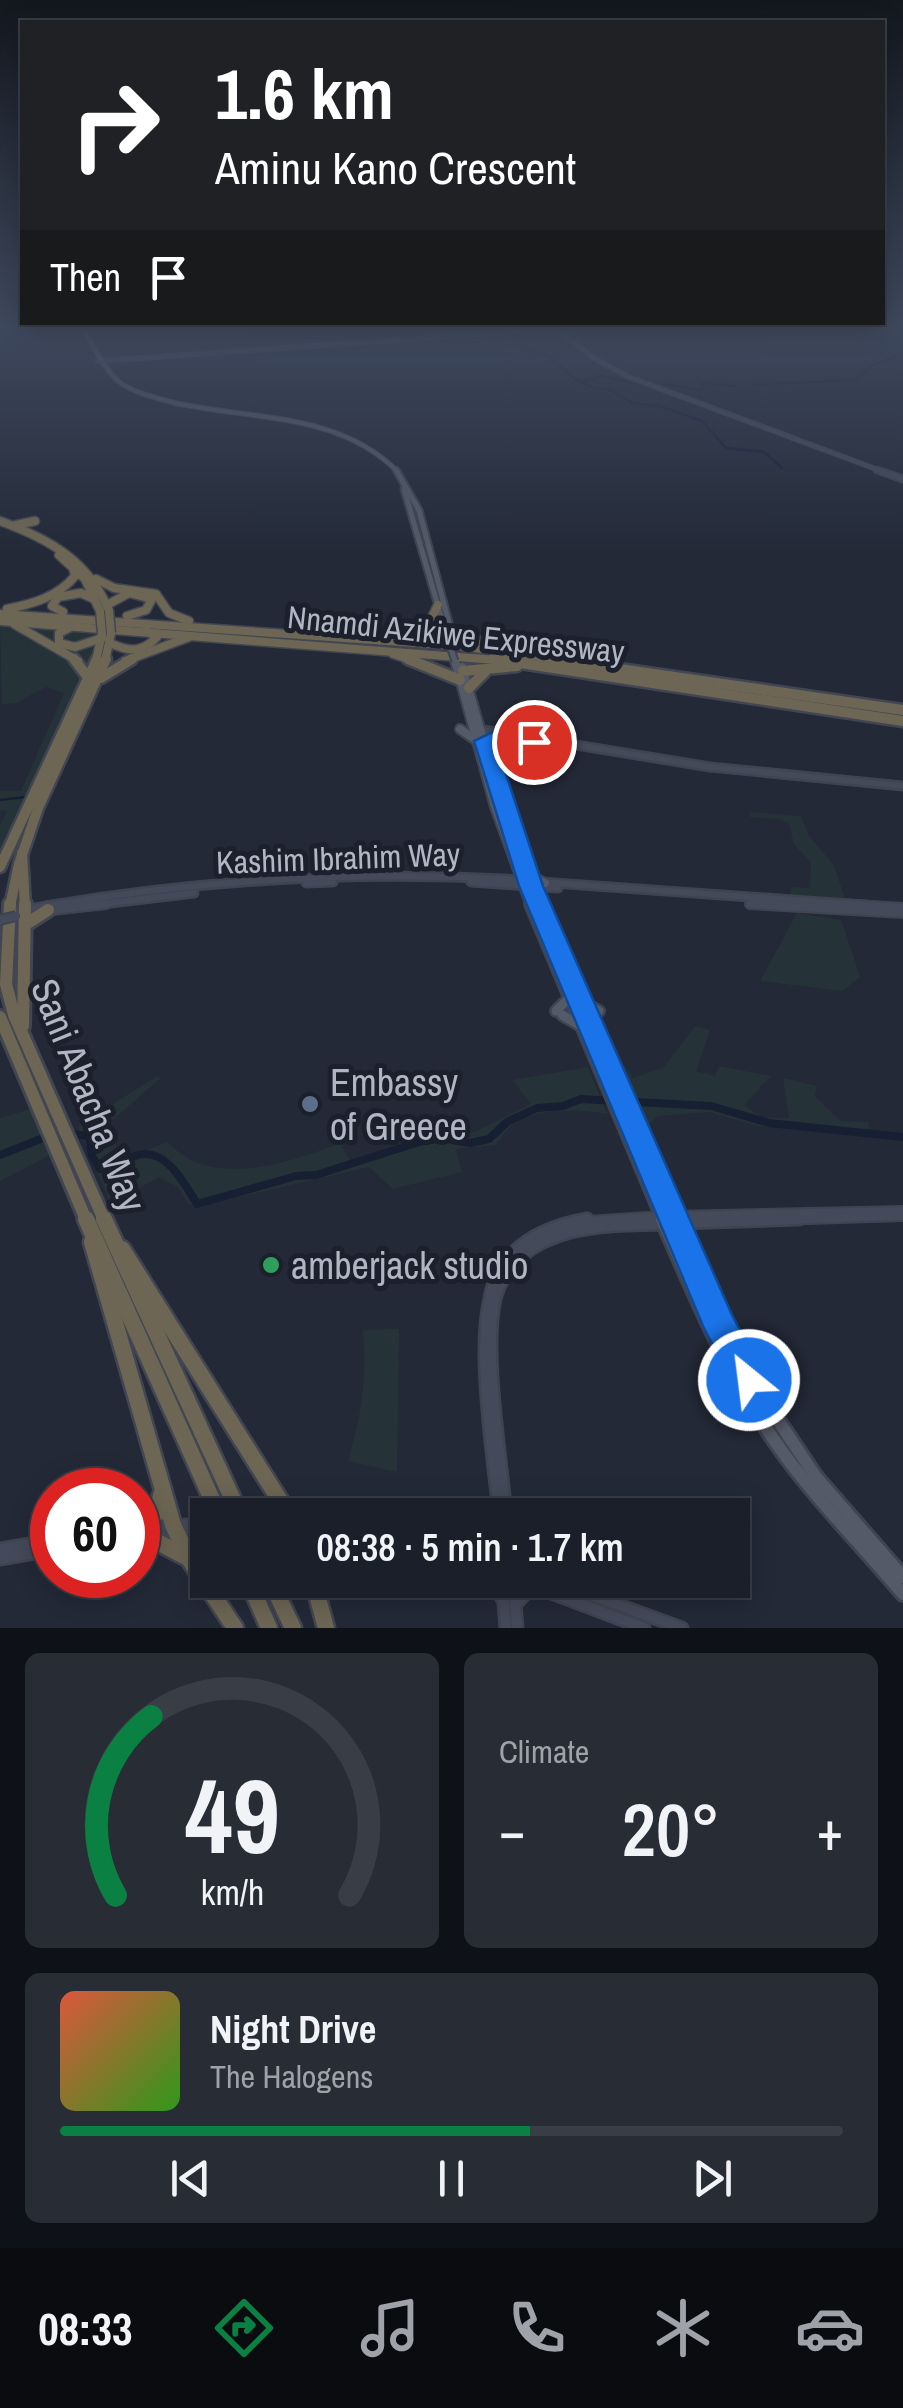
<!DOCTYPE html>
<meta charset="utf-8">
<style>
:root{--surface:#1a1f29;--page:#272c35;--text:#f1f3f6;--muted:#9fa2a8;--line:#383d46;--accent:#0b8043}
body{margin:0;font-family:"Archivo Narrow",sans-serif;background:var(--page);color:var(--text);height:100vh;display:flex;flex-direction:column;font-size:38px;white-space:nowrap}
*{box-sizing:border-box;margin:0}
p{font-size:32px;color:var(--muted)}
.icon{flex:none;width:55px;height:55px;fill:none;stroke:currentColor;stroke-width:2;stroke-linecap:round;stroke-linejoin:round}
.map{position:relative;height:1628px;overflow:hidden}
.details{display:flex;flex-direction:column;gap:25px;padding:25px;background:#0e1117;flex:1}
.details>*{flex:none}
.top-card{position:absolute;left:20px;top:20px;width:865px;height:305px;border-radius:0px;box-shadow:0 5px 25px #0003,0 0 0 2px var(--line);background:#202124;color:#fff;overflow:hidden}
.speed{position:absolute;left:30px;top:1468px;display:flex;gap:20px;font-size:50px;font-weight:700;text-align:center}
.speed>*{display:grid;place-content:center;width:130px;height:130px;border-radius:50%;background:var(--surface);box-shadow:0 5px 25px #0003,0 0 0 2px var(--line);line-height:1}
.speed .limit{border:15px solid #d22;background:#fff;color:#111}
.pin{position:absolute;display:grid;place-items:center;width:85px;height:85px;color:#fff;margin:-42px;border:5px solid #fff;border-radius:50%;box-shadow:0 2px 10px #0007}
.me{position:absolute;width:110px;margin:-55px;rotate:331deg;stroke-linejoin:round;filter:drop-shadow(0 0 8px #0008)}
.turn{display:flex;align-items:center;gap:35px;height:210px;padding:0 30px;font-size:45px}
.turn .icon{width:130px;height:130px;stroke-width:2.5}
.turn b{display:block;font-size:70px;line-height:85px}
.then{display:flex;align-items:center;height:95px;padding:0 30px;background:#0003;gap:20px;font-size:38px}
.big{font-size:75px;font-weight:600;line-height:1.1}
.details .widget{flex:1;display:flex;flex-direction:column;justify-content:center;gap:15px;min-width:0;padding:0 35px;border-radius:15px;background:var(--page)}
.details .dial{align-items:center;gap:0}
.dial svg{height:260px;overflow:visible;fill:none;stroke:var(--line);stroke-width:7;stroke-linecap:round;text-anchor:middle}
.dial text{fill:var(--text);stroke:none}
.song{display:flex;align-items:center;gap:30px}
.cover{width:120px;height:120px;border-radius:15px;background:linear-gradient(135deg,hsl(10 70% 55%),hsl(110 70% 35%))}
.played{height:10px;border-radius:5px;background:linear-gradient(90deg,var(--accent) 60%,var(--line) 60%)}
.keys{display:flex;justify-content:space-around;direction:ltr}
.heat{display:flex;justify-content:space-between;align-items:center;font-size:55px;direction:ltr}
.details .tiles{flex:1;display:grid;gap:25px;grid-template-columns:1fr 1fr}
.widget:last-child{grid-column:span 2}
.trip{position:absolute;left:190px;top:1498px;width:560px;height:100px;border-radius:0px;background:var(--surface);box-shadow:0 5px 25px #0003,0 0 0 2px var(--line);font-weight:600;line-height:100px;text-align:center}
.dock{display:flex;height:160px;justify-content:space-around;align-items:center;background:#0a0c10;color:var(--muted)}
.dock .icon{width:70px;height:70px}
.dock .selected{color:var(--accent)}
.dock b{font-size:45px;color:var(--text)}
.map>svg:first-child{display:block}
</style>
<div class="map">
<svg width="903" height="1628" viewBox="0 0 903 1628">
<rect width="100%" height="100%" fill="#232937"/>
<g fill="#253338">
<path d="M 0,624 L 99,628 C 93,690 29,790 0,850 L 0,826 L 7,811 L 0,810 L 0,791 L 21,791 L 64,693 L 46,687 L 16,703 L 2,704 Z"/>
<path d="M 750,812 L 801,816 L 809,836 L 834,865 L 846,902 L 790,898 L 791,887 L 810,888 L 811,863 L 794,844 L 789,824 L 779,819 L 750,817 Z"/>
<path d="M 797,913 L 841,920 L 860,977 L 842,991 L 760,981 Z"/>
<path d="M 695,1026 L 710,1030 L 696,1071 L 715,1076 L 719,1066 L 771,1076 L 744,1105 L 762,1118 L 789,1118 L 783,1078 L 817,1086 L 815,1096 L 841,1121 L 869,1122 L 868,1131 L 903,1138 L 796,1126 L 758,1126 L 710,1112 L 658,1116 L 643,1129 L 624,1080 L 629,1078 L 625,1078 L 618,1067 L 625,1066 L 633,1078 L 664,1067 Z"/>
<path d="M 588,1067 L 607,1114 C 579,1109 536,1107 511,1126 C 505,1130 500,1139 496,1145 L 456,1149 L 462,1172 L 393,1189 L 369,1167 L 200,1206 L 188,1204 L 178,1187 L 159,1177 L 111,1204 L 77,1126 L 156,1077 L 161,1078 L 102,1129 L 126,1158 L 168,1142 C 210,1190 290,1163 340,1143 L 350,1160 L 404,1142 L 475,1132 L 531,1104 L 513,1080 Z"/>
<path d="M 30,1109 L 50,1155 L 0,1181 L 0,1118 Z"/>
<path d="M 399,1329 L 397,1472 L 348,1461 C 361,1416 368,1377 363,1330 Z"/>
</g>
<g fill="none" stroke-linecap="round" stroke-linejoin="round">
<g stroke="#171f33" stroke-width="2.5">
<path d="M 514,324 L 519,326 L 514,329 L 519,346 L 548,356 L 575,379 L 594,388 L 611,390 L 632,403 L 660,406 L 702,421 L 726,448 L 764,452 L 782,468"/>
<path d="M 583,381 L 602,376 L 638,384"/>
<path d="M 664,384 L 702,390 L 702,383 L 735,386"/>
<path d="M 755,385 L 854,380 L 873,365 L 897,356"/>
<path d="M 0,800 L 25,797"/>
</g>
<g stroke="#171f33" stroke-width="8">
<path d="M 71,1134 L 89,1136 L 92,1156 L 100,1169 C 114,1167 125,1159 138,1155 C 166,1147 185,1185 197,1204 L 296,1176 L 316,1175 L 419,1142 L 442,1138 L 470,1143 L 489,1139 L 507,1122 L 537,1108 L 563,1106 L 581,1099 L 711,1106 L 769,1123 L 903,1137"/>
<path d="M 0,1155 L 43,1138"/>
</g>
<defs>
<g id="secondary-far4">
<path d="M 557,329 L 595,359 L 629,377 L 884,472"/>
<path d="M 98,361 L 626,324"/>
</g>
<path id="secondary-far3" d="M 877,470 L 903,479"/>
<g id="secondary-far2">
<path d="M 478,729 L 710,767 L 903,786"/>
<path d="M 471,882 L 558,888"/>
<path d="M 540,882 L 876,906"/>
<path d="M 306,883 L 333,882"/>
<path d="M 750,904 L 785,906"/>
<path d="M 46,906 C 202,879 365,871 523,880"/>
<path d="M 85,906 L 194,893"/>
</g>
<g id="secondary-far1">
<path d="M 750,904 L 903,913"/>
<path d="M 841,904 L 903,908"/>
<path d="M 52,910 L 106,904"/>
<path d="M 16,912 L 61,904"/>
<path d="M 676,1216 L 903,1211"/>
<path d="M 573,1222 L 663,1216"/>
<path d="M 719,1222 L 903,1216"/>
</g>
<g id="secondary">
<path d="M 678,1223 L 799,1219"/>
<path d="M 499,1515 C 494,1452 469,1321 501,1268 C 519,1239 554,1225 587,1219"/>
<path d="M 506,1515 C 501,1457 483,1352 495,1299 C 502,1271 524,1249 550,1239 C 586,1224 627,1225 665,1224"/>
<path d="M 149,1527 L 208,1524"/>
<path d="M 159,1537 L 208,1535"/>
<path d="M 0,1549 L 52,1540"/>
<path d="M 0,1559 L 52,1550"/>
<path d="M 490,1580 L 503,1600"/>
<path d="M 502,1580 L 506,1628"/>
<path d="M 513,1580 L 517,1628"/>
<path d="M 517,1580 L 644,1628"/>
<path d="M 550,1580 L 682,1628"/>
<path d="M 516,1604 L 526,1593 L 538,1589"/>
</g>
<path id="primary-far4" d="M 79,324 C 93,342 101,366 118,381 C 133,393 157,398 175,403 C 252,420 339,412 398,472"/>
<g id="primary-far3">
<path d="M 396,470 L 419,510 L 453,638"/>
<path d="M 404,489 L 447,637"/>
</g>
<g id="primary-far2">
<path d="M 455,661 L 495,807 L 531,906"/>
<path d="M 462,667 L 504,811 L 540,906"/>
<path d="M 460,729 L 477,741"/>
<path d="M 485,741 L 499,735"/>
<path d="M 527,874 L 545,883"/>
</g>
<g id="primary-far1">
<path d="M 530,904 L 663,1222"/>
<path d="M 539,904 L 677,1222"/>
<path d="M 581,1001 L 599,1011"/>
<path d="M 556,1011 L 569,998"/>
<path d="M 562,1015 L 579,1025"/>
</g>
<g id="primary">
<path d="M 662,1219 C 695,1295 727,1371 774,1440 C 811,1494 860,1543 903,1594"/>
<path d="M 676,1219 L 737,1359 L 816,1477 L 903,1577"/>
</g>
<g id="highway-far3">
<path d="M 0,521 C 49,539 89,561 109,611"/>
<path d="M 16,525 L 35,521"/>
<path d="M 59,555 L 85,579 L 100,611"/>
<path d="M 96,579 L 114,588 L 156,594 L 169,613 L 189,621"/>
<path d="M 107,605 L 129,593 L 152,599 L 146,610 L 127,616"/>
<path d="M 7,609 C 32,604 58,597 75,576 L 73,567"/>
<path d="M 63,612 L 52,606 L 58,597 L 81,593 L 94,599"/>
<path d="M 0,614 L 460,646 L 567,661"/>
<path d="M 0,621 L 509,661"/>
<path d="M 14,624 L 78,661"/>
<path d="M 71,627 L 59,633 L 59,643 L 75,647 L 102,638"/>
<path d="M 452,635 L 505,645"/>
<path d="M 402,637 L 427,627 L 438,605"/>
<path d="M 110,643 C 129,652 142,653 157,637 L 146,631"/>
<path d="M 393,654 L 415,661"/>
<path d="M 96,661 L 102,633"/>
<path d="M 105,661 L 111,633"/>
<path d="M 125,661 L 189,637"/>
</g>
<g id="highway-far2">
<path d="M 74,659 L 90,680"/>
<path d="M 408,659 L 460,680"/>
<path d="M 493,659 L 903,721"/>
<path d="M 550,659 L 903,710"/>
<path d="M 463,671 L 517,666"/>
<path d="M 101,678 L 132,659"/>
<path d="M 469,688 L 485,672"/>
<path d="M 22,853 L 25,906"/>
<path d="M 0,867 L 97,659"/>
<path d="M 10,906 L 19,864 L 38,808 L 106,659"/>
</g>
<g id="highway-far1">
<path d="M 10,904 L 6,984 L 14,1015 L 105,1222"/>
<path d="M 26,924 L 48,910"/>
<path d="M 0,1017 L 87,1222"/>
<path d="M 23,1026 L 25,904"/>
</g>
<g id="highway">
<path d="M 86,1219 L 219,1515"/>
<path d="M 104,1219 L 240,1515"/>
<path d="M 92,1242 L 173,1525 L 189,1559 L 235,1628"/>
<path d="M 122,1249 L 289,1515"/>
<path d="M 144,1527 L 158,1512 L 161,1495"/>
<path d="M 150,1538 L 184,1556"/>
<path d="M 248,1580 L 269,1628"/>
<path d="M 270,1580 L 293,1628"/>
<path d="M 313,1580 L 326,1628"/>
</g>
</defs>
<use href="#secondary-far4" stroke="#3f4451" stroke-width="6"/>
<use href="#secondary-far3" stroke="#3f4451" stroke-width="9"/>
<use href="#secondary-far2" stroke="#3f4451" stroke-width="11"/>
<use href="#secondary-far1" stroke="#3f4451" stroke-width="12"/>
<use href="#secondary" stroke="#3f4451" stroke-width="15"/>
<use href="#primary-far4" stroke="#3f4451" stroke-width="6"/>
<use href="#primary-far3" stroke="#3f4451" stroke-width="9"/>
<use href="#primary-far2" stroke="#3f4451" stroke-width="12"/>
<use href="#primary-far1" stroke="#3f4451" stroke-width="14"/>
<use href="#primary" stroke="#3f4451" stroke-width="18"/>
<use href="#highway-far3" stroke="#414652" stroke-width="11"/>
<use href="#highway-far2" stroke="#414652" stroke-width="15"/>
<use href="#highway-far1" stroke="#414652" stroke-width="18"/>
<use href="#highway" stroke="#414652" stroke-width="21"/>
<use href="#secondary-far4" stroke="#444a5a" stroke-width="4"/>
<use href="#secondary-far3" stroke="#444a5a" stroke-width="5"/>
<use href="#secondary-far2" stroke="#444a5a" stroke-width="6"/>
<use href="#secondary-far1" stroke="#444a5a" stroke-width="8"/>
<use href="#secondary" stroke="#444a5a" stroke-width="10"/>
<use href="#primary-far4" stroke="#545a67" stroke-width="4"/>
<use href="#primary-far3" stroke="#545a67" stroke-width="5"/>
<use href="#primary-far2" stroke="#545a67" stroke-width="8"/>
<use href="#primary-far1" stroke="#545a67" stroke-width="9"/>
<use href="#primary" stroke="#545a67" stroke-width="12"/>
<use href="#highway-far3" stroke="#6d6654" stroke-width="8"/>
<use href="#highway-far2" stroke="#6d6654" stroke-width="10"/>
<use href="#highway-far1" stroke="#6d6654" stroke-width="12"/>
<use href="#highway" stroke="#6d6654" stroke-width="16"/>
<defs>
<path id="secondary-bridge" d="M 0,920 L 16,916"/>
<path id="primary-bridge" d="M 447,637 L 455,661"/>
<g id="highway-bridge">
<path d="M 100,611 L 102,633"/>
<path d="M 109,611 L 111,633"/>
</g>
</defs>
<use href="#secondary-bridge" stroke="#3f4451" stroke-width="12" stroke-linecap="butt"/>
<use href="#primary-bridge" stroke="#3f4451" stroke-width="9" stroke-linecap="butt"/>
<use href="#highway-bridge" stroke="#414652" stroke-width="11" stroke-linecap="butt"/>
<use href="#secondary-bridge" stroke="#444a5a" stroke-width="8"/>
<use href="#primary-bridge" stroke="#545a67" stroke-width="5"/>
<use href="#highway-bridge" stroke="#6d6654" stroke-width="8"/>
</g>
<linearGradient id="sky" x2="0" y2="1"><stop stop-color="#13171e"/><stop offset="0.59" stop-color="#3f495e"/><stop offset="1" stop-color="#3f495e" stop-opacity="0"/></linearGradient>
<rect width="903" height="552" fill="url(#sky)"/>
<path fill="#1a73e8" stroke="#114b97" stroke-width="2.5" d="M 499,729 L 541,737 L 545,742 L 534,748 L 496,744 L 543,886 L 732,1315 L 767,1380 L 762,1392 L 749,1397 L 737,1392 L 703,1326 L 519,886 L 474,741 Z"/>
<circle fill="#5c6f8a" stroke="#1b202c" stroke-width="4" cx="310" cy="1104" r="10"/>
<circle fill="#2e9e5b" stroke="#1b202c" stroke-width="4" cx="271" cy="1265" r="10"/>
<g text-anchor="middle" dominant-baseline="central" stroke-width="10" stroke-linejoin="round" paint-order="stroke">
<g font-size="32" fill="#b1b6c4" stroke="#1b202c">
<text transform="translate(456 634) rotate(6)">Nnamdi Azikiwe Expressway</text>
<text transform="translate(338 858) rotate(-2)">Kashim Ibrahim Way</text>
</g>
<g font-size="38" fill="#b1b6c4" stroke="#1b202c" text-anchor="start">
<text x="330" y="1082">Embassy<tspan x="330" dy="44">of Greece</tspan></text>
<text x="291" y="1265">amberjack studio</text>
</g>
<g font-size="38" fill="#b1b6c4" stroke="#1b202c">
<text transform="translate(89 1095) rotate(68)">Sani Abacha Way</text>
</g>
</g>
</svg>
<div class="speed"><div class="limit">60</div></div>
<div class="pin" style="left:534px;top:742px;background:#d93025"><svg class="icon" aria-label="arrive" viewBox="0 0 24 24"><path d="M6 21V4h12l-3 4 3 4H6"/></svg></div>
<svg class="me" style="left:749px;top:1380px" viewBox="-20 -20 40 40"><circle r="17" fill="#1a73e8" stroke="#fff" stroke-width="3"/><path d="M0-11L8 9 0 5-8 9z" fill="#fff"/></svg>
<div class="trip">08:38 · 5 min · 1.7 km</div>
<div class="top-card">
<div class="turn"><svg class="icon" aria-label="right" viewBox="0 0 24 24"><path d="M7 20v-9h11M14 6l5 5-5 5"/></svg><div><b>1.6 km</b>Aminu Kano Crescent</div></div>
<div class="then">Then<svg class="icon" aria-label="arrive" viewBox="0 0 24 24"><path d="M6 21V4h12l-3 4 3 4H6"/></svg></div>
</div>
</div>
<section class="details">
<div class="tiles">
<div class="widget dial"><svg viewBox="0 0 100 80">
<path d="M14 69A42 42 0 1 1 86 69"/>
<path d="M14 69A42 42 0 0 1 25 14" stroke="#0b8043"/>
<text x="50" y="56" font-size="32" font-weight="700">49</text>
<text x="50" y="72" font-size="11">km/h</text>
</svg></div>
<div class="widget"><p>Climate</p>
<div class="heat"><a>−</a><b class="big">20°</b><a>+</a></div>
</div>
<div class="widget">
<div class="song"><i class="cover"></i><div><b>Night Drive</b><p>The Halogens</p></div></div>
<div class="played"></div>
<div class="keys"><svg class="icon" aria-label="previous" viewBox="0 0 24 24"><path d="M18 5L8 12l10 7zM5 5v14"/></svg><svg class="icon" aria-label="pause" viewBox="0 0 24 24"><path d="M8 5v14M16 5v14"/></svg><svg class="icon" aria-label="next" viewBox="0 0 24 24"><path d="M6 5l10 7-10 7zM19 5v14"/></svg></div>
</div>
</div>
</section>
<nav class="dock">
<b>08:33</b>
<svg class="icon selected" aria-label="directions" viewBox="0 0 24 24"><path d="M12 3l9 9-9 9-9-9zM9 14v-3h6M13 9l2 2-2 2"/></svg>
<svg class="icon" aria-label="music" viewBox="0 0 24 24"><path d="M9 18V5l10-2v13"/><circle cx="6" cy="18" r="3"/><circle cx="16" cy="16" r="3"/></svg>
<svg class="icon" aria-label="phone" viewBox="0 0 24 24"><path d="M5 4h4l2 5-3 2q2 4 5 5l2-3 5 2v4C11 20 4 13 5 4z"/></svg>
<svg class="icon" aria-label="climate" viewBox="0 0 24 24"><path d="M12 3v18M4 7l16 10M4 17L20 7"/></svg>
<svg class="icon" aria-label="car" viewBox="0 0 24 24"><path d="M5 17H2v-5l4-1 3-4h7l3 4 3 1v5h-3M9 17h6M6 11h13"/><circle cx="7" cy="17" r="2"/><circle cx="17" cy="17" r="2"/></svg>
</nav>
